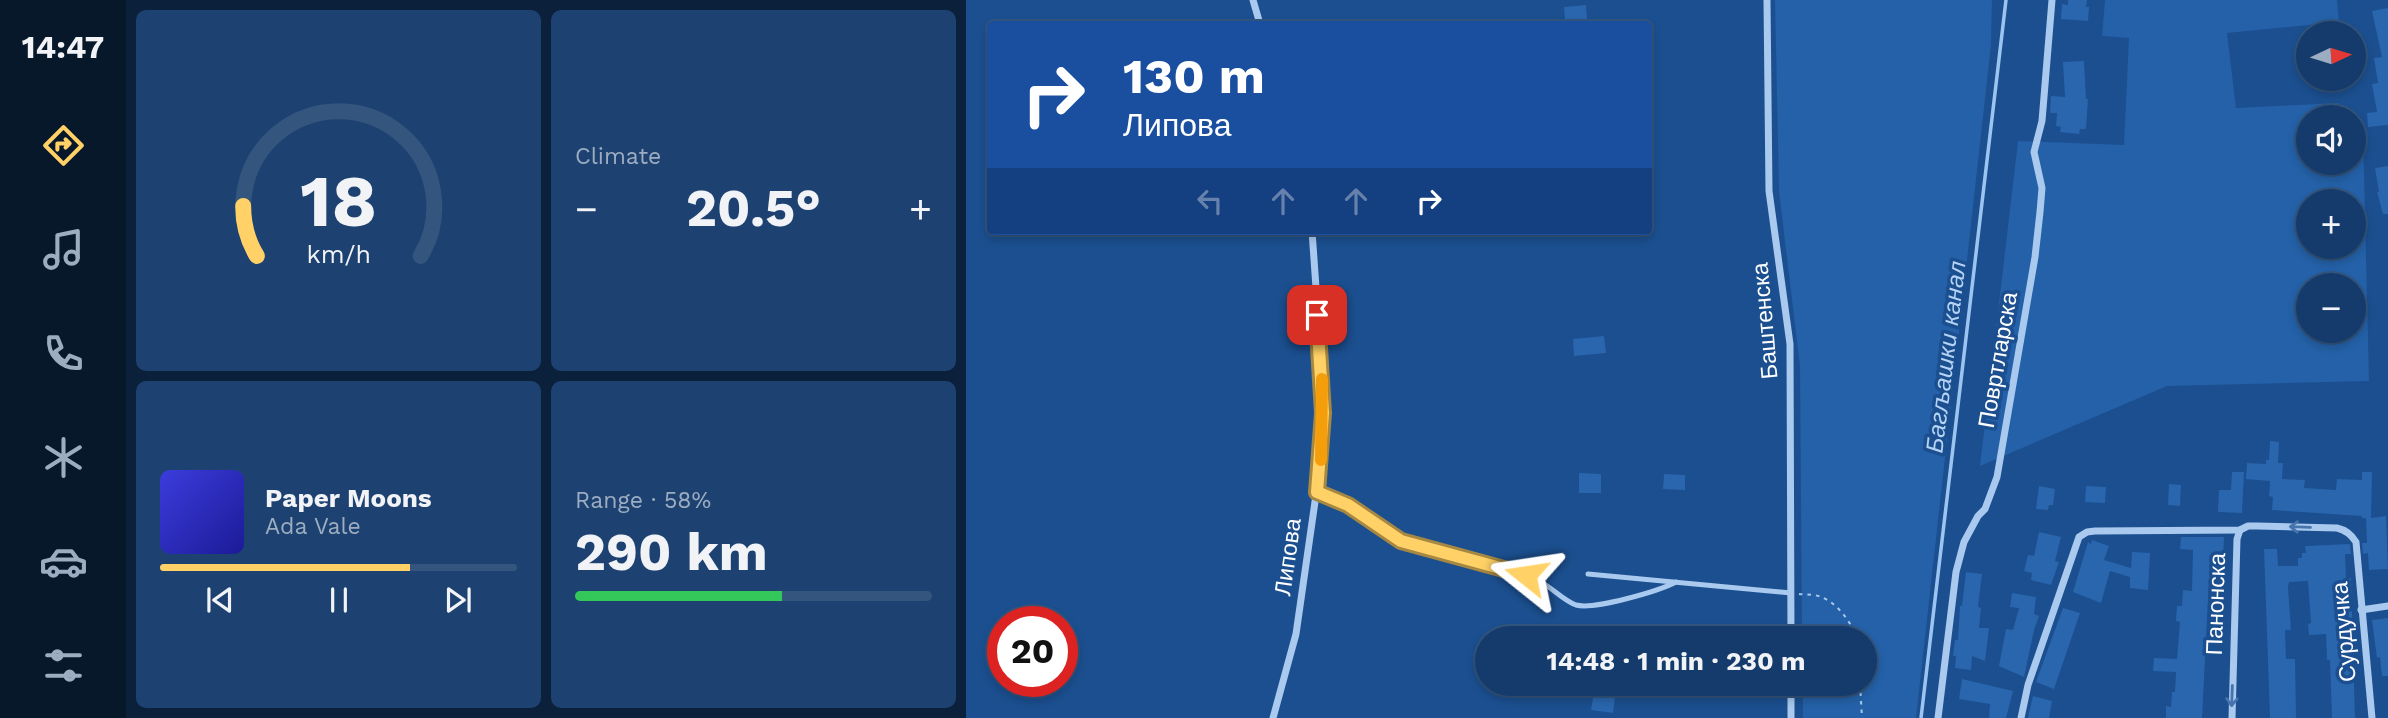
<!DOCTYPE html>
<meta charset="utf-8">
<style>
:root{--surface:#143b6b;--page:#1d4271;--text:#f1f3f6;--muted:#9dadc1;--line:#33557e;--accent:#ffd166}
body{margin:0;font-family:"Work Sans",sans-serif;background:var(--page);color:var(--text);height:100vh;display:flex;flex-direction:column;font-size:26px;white-space:nowrap}
*{box-sizing:border-box;margin:0}
p{font-size:23px;color:var(--muted)}
.icon{flex:none;width:38px;height:38px;fill:none;stroke:currentColor;stroke-width:2;stroke-linecap:round;stroke-linejoin:round}
.map{position:relative;flex:1;overflow:hidden}
.sheet{display:flex;flex-direction:column;gap:10px;padding:10px;background:#0b203b;width:840px}
.sheet>*{flex:none}
.hud{position:absolute;left:21px;top:21px;width:665px;height:214px;border-radius:7px;box-shadow:0 4px 10px #0003,0 0 0 2px var(--line);background:#1a4fa0;color:#fff;overflow:hidden}
.needle{width:46px;rotate:86deg}
.buttons{position:absolute;left:1330px;top:21px;display:grid;gap:14px}
.buttons a{display:grid;place-items:center;width:70px;height:70px;border-radius:50%;background:var(--surface);box-shadow:0 4px 10px #0003,0 0 0 2px var(--line);font-size:35px}
.speed{position:absolute;left:21px;top:606px;display:flex;gap:14px;font-size:35px;font-weight:700;text-align:center}
.speed>*{display:grid;place-content:center;width:91px;height:91px;border-radius:50%;background:var(--surface);box-shadow:0 4px 10px #0003,0 0 0 2px var(--line);line-height:1}
.speed .limit{border:10px solid #d22;background:#fff;color:#111}
.pin{position:absolute;display:grid;place-items:center;width:60px;height:60px;color:#fff;margin:-30px;border-radius:14px;box-shadow:0 4px 10px #0006}
.me{position:absolute;width:77px;margin:-38px;rotate:285deg;stroke-linejoin:round;filter:drop-shadow(0 0 5px #0008)}
.turn{display:flex;align-items:center;gap:24px;height:147px;padding:0 21px;font-size:32px}
.turn .icon{width:91px;height:91px;stroke-width:2.5}
.turn b{display:block;font-size:49px;line-height:60px}
.lanes{display:flex;align-items:center;height:66px;padding:0 21px;background:#0003;justify-content:center;gap:35px;direction:ltr}
.lanes .off{opacity:.35}
.big{font-size:52px;font-weight:700;line-height:1.1}
.sheet .card{flex:1;display:flex;flex-direction:column;justify-content:center;gap:10px;min-width:0;padding:0 24px;border-radius:10px;background:var(--page)}
.sheet .dial{align-items:center;gap:0}
.dial svg{height:182px;overflow:visible;fill:none;stroke:var(--line);stroke-width:7;stroke-linecap:round;text-anchor:middle}
.dial text{fill:var(--text);stroke:none}
.song{display:flex;align-items:center;gap:21px}
.cover{width:84px;height:84px;border-radius:10px;background:linear-gradient(135deg,hsl(240 70% 55%),hsl(240 70% 35%))}
.played{height:7px;border-radius:4px;background:linear-gradient(90deg,var(--accent) 70%,var(--line) 70%)}
.keys{display:flex;justify-content:space-around;direction:ltr}
.heat{display:flex;justify-content:space-between;align-items:center;font-size:38px;direction:ltr}
.charge{height:10px;border-radius:5px;background:linear-gradient(90deg,#34c759 58%,var(--line) 0)}
.sheet .tiles{flex:1;display:grid;gap:10px;grid-template-columns:repeat(2,1fr)}
.trip{position:absolute;left:509px;top:626px;width:402px;height:70px;border-radius:35px;background:var(--surface);box-shadow:0 4px 10px #0003,0 0 0 2px var(--line);font-weight:700;line-height:70px;text-align:center}
main{display:flex;flex:1;min-height:0}
.tabs{display:flex;flex-direction:column;width:126px;justify-content:space-around;align-items:center;background:#08182b;color:var(--muted)}
.tabs .icon{width:49px;height:49px}
.tabs .active{color:var(--accent)}
.tabs b{font-size:32px;color:var(--text)}
.map>svg:first-child{display:block}
</style>
<main>
<nav class="tabs">
<b>14:47</b>
<svg class="icon active" aria-label="directions" viewBox="0 0 24 24"><path d="M12 3l9 9-9 9-9-9zM9 14v-3h6M13 9l2 2-2 2"/></svg>
<svg class="icon" aria-label="music" viewBox="0 0 24 24"><path d="M9 18V5l10-2v13"/><circle cx="6" cy="18" r="3"/><circle cx="16" cy="16" r="3"/></svg>
<svg class="icon" aria-label="phone" viewBox="0 0 24 24"><path d="M5 4h4l2 5-3 2q2 4 5 5l2-3 5 2v4C11 20 4 13 5 4z"/></svg>
<svg class="icon" aria-label="climate" viewBox="0 0 24 24"><path d="M12 3v18M4 7l16 10M4 17L20 7"/></svg>
<svg class="icon" aria-label="car" viewBox="0 0 24 24"><path d="M5 17H2v-5l4-1 3-4h7l3 4 3 1v5h-3M9 17h6M6 11h13"/><circle cx="7" cy="17" r="2"/><circle cx="17" cy="17" r="2"/></svg>
<svg class="icon" aria-label="filters" viewBox="0 0 24 24"><path d="M4 7h16M4 17h16"/><circle cx="9" cy="7" r="2"/><circle cx="15" cy="17" r="2"/></svg>
</nav>
<section class="sheet">
<div class="tiles">
<div class="card dial"><svg viewBox="0 0 100 80">
<path d="M14 69A42 42 0 1 1 86 69"/>
<path d="M14 69A42 42 0 0 1 8 47" stroke="#ffd166"/>
<text x="50" y="56" font-size="32" font-weight="700">18</text>
<text x="50" y="72" font-size="11">km/h</text>
</svg></div>
<div class="card"><p>Climate</p>
<div class="heat"><a>−</a><b class="big">20.5°</b><a>+</a></div>
</div>
<div class="card">
<div class="song"><i class="cover"></i><div><b>Paper Moons</b><p>Ada Vale</p></div></div>
<div class="played"></div>
<div class="keys"><svg class="icon" aria-label="previous" viewBox="0 0 24 24"><path d="M18 5L8 12l10 7zM5 5v14"/></svg><svg class="icon" aria-label="pause" viewBox="0 0 24 24"><path d="M8 5v14M16 5v14"/></svg><svg class="icon" aria-label="next" viewBox="0 0 24 24"><path d="M6 5l10 7-10 7zM19 5v14"/></svg></div>
</div>
<div class="card"><p>Range · 58%</p><b class="big">290 km</b><div class="charge"></div></div>
</div>
</section>
<div class="map">
<svg width="1422" height="718" viewBox="0 0 1422 718">
<rect width="100%" height="100%" fill="#1b4f8f"/>
<g fill="#2461a8" fill-rule="evenodd">
<path d="M 809,0 L 1026,0 L 1025,45 L 950,718 L 837,718 L 837,684 L 900,684 L 900,639 L 836,639 L 834,366 L 813,191 Z"/>
<path d="M 1139,0 L 1371,0 L 1373,22 L 1261,33 L 1270,108 L 1373,103 L 1375,117 L 1342,117 L 1342,163 L 1388,163 L 1388,132 L 1397,131 L 1403,381 L 1201,386 L 1014,466 L 1052,141 L 1158,145 L 1163,38 L 1136,36 ZM 1342,201 L 1388,201 L 1388,247 L 1342,247 ZM 1342,285 L 1388,285 L 1388,331 L 1342,331 Z"/>
</g>
<g fill="none" stroke-linecap="round" stroke-linejoin="round">
<path stroke="#9cc4f0" stroke-width="3.5" d="M 955,718 L 1040,0"/>
</g>
<g fill="#2a66ad">
<path d="M 1102,0 L 1121,0 L 1120,7 L 1123,7 L 1122,21 L 1095,19 L 1096,4 L 1102,5 Z"/>
<path d="M 620,5 L 621,20 L 599,21 L 598,7 Z"/>
<path d="M 1422,8 L 1422,125 L 1402,127 L 1401,113 L 1411,112 L 1406,84 L 1412,83 L 1408,58 L 1416,57 L 1406,11 Z"/>
<path d="M 1118,61 L 1120,99 L 1122,99 L 1120,129 L 1114,129 L 1113,134 L 1094,132 L 1095,127 L 1090,126 L 1091,113 L 1084,113 L 1085,96 L 1099,97 L 1097,62 Z"/>
<path d="M 1422,166 L 1422,214 L 1417,214 L 1411,192 L 1413,192 L 1409,168 Z"/>
<path d="M 638,336 L 640,353 L 608,356 L 607,339 Z"/>
<path d="M 1304,441 L 1313,442 L 1312,463 L 1317,463 L 1316,479 L 1339,480 L 1338,488 L 1370,490 L 1371,479 L 1396,480 L 1396,472 L 1406,472 L 1405,518 L 1420,516 L 1422,569 L 1403,570 L 1402,553 L 1397,554 L 1396,543 L 1401,543 L 1400,518 L 1396,518 L 1396,516 L 1306,510 L 1307,497 L 1303,496 L 1304,481 L 1280,479 L 1281,463 L 1300,464 L 1300,460 L 1303,460 Z"/>
<path d="M 1266,472 L 1278,472 L 1276,513 L 1252,512 L 1253,490 L 1265,490 Z"/>
<path d="M 613,473 L 635,474 L 635,493 L 613,493 Z"/>
<path d="M 698,474 L 719,475 L 719,490 L 697,489 Z"/>
<path d="M 1203,484 L 1215,485 L 1214,506 L 1202,505 Z"/>
<path d="M 1073,486 L 1089,489 L 1087,505 L 1083,505 L 1082,510 L 1070,509 Z"/>
<path d="M 1120,486 L 1140,487 L 1139,503 L 1119,502 Z"/>
<path d="M 1073,532 L 1095,537 L 1089,561 L 1093,562 L 1085,585 L 1065,580 L 1066,573 L 1058,571 L 1062,555 L 1068,556 Z"/>
<path d="M 1215,537 L 1258,537 L 1256,581 L 1243,580 L 1236,718 L 1200,718 L 1200,706 L 1205,707 L 1206,692 L 1209,692 L 1210,672 L 1187,671 L 1188,658 L 1211,659 L 1214,622 L 1210,621 L 1211,606 L 1216,606 L 1217,590 L 1226,591 L 1227,550 L 1214,549 Z"/>
<path d="M 1126,540 L 1143,546 L 1138,560 L 1165,568 L 1166,552 L 1184,553 L 1182,590 L 1164,588 L 1164,577 L 1144,571 L 1135,603 L 1107,592 L 1122,542 L 1125,544 Z"/>
<path d="M 1384,544 L 1385,554 L 1379,554 L 1380,578 L 1385,578 L 1389,718 L 1366,718 L 1364,660 L 1361,660 L 1360,634 L 1343,635 L 1342,624 L 1345,623 L 1342,581 L 1323,582 L 1322,587 L 1325,630 L 1319,630 L 1320,659 L 1329,659 L 1330,718 L 1304,718 L 1298,549 L 1311,549 L 1312,566 L 1332,566 L 1332,558 L 1336,558 L 1336,553 L 1340,553 L 1339,546 Z"/>
<path d="M 1000,572 L 1016,574 L 1012,607 L 1015,608 L 1013,628 L 1023,628 L 1019,661 L 1006,656 L 1005,670 L 989,668 L 990,656 L 987,656 L 989,640 L 992,640 L 994,606 L 996,606 Z"/>
<path d="M 1046,593 L 1070,597 L 1068,614 L 1073,616 L 1068,630 L 1058,677 L 1033,666 L 1040,629 L 1047,630 L 1053,608 L 1044,607 Z"/>
<path d="M 1097,608 L 1114,613 L 1088,689 L 1070,682 Z"/>
<path d="M 1422,618 L 1422,676 L 1416,676 L 1414,657 L 1411,658 L 1406,620 Z"/>
<path d="M 996,679 L 1047,691 L 1040,718 L 1023,718 L 1024,704 L 993,699 Z"/>
<path d="M 628,692 L 649,696 L 647,713 L 625,710 Z"/>
<path d="M 1067,696 L 1086,701 L 1083,718 L 1062,718 Z"/>
</g>
<g fill="none" stroke-linecap="round" stroke-linejoin="round">
<g stroke="#a9c9ee" stroke-width="2" stroke-dasharray="3.5 5" stroke-linecap="butt">
<path d="M 833,594 C 840,595 849,594 855,597 C 870,602 887,623 890,639"/>
<path d="M 894,684 L 896,718"/>
</g>
<g stroke="#a9c9ee" stroke-width="5">
<path d="M 351,492 L 390,509 L 418,532 L 435,541 L 569,579 C 584,585 596,600 610,605 C 628,610 693,591 710,582"/>
<path d="M 622,574 L 825,593"/>
</g>
<g stroke="#a9c9ee" stroke-width="7">
<path d="M 287,0 L 294,24"/>
<path d="M 801,0 L 803,191 L 824,344 L 825,639"/>
<path d="M 1395,610 L 1422,606"/>
<path d="M 825,684 L 825,718"/>
<path d="M 307,718 L 330,634 L 355,460 L 357,387 L 346,231"/>
<path d="M 972,718 L 990,572 L 998,542 L 1012,516 L 1019,509 L 1031,477 L 1069,257 L 1074,212 L 1076,188 L 1068,152 L 1076,121 L 1086,0"/>
<path d="M 1055,718 L 1062,685 L 1113,537 L 1121,532 L 1129,531 L 1274,530 L 1282,526 L 1291,526 L 1371,528 C 1380,530 1385,534 1390,542 L 1406,718"/>
<path d="M 1266,718 L 1271,539 L 1274,530"/>
</g>
</g>
<defs><path id="oneway-shaft" d="M-6 0H5M1.5-3L5.5 0L1.5 3" fill="none" stroke-width="1.6" stroke-linecap="round" stroke-linejoin="round" transform="scale(1.75)"/></defs>
<g stroke="#4674ac">
<use href="#oneway-shaft" transform="translate(1334 527) rotate(-178)"/>
<use href="#oneway-shaft" transform="translate(1266 696) rotate(92)"/>
</g>
<g fill="none" stroke-linecap="round" stroke-linejoin="round">
<defs>
<path id="route" d="M 351,315 L 357,413 L 351,492 L 382,505 L 435,541 L 560,575"/>
</defs>
<use href="#route" stroke="#a68842" stroke-width="18"/>
<use href="#route" stroke="#ffd166" stroke-width="12"/>
<path stroke="#f59e0b" stroke-width="12" d="M 355,460 L 356,379"/>
</g>
<g text-anchor="middle" dominant-baseline="central" stroke-width="7" stroke-linejoin="round" paint-order="stroke">
<g font-size="23" fill="#fff" stroke="#1b4f8f">
<text transform="translate(799 321) rotate(-95)">Баштенска</text>
<text transform="translate(1032 360) rotate(-80)">Повртларска</text>
<text transform="translate(322 557) rotate(-82)">Липова</text>
<text transform="translate(1250 604) rotate(-88)">Панонска</text>
<text transform="translate(1378 632) rotate(-95)">Сурдучка</text>
</g>
<g font-size="24" font-style="italic" fill="#b5d3f5" stroke="#1b4f8f">
<text transform="translate(980 357) rotate(-83)">Багљашки канал</text>
</g>
</g>
</svg>
<div class="buttons">
<a><svg class="needle" viewBox="-14 -14 28 28"><path d="M0-13l5 13h-10z" fill="#e53935"/><path d="M0 13l5-13h-10z" fill="#9dadc1"/></svg></a>
<a><svg class="icon" aria-label="sound" viewBox="0 0 24 24"><path d="M4 9h4l5-4v14l-5-4H4zM17 9q2 3 0 6"/></svg></a>
<a>+</a>
<a>−</a>
</div>
<div class="speed"><div class="limit">20</div></div>
<div class="pin" style="left:351px;top:315px;background:#d93025"><svg class="icon" aria-label="arrive" viewBox="0 0 24 24"><path d="M6 21V4h12l-3 4 3 4H6"/></svg></div>
<svg class="me" style="left:560px;top:575px" viewBox="-20 -20 40 40"><path d="M0-17L14 15 0 8-14 15z" fill="#ffd166" stroke="#fff" stroke-width="4"/></svg>
<div class="trip">14:48 · 1 min · 230 m</div>
<div class="hud">
<div class="turn"><svg class="icon" aria-label="right" viewBox="0 0 24 24"><path d="M7 20v-9h11M14 6l5 5-5 5"/></svg><div><b>130 m</b>Липова</div></div>
<div class="lanes"><svg class="icon off" aria-label="left" viewBox="0 0 24 24"><path d="M17 20v-9H6M10 6l-5 5 5 5"/></svg><svg class="icon off" aria-label="ahead" viewBox="0 0 24 24"><path d="M12 20V5M6 11l6-6 6 6"/></svg><svg class="icon off" aria-label="ahead" viewBox="0 0 24 24"><path d="M12 20V5M6 11l6-6 6 6"/></svg><svg class="icon" aria-label="right" viewBox="0 0 24 24"><path d="M7 20v-9h11M14 6l5 5-5 5"/></svg></div>
</div>
</div>
</main>
